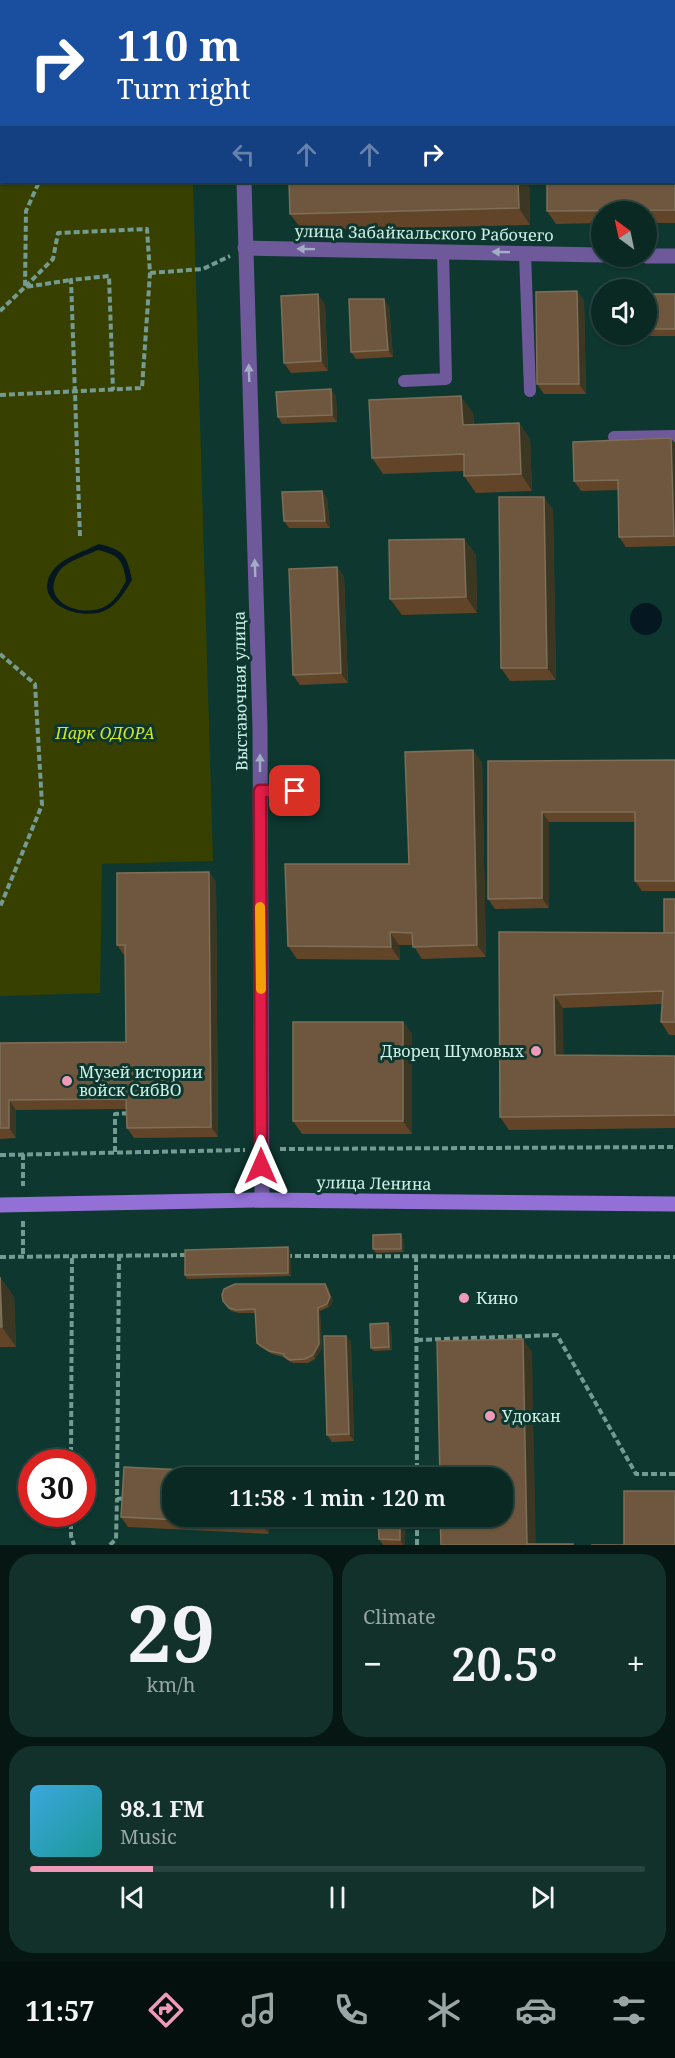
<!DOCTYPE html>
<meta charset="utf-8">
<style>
:root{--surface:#0a2923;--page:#13312b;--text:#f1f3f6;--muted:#99a6a6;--line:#2a4541;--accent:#ef9ab8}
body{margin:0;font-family:"Noto Serif",serif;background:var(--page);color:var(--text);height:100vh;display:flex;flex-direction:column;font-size:22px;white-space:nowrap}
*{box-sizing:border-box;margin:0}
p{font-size:20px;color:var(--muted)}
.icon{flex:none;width:33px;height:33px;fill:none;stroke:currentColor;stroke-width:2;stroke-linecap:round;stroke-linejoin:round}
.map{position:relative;height:1545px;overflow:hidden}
.panel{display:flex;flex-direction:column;gap:9px;padding:9px;background:#061713;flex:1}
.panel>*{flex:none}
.banner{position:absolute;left:0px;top:0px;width:675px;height:183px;box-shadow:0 2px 4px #0004,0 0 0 2px var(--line);background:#1a4fa0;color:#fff;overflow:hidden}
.needle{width:39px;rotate:327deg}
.controls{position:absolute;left:591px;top:201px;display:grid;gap:12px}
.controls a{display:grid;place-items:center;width:66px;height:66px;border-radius:50%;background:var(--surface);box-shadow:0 2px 4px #0004,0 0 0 2px var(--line);font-size:30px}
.speed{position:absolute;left:18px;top:1449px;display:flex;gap:12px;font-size:30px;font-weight:700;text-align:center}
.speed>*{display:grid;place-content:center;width:78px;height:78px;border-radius:50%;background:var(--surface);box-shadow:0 2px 4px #0004,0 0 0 2px var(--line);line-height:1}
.speed .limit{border:9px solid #d22;background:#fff;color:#111}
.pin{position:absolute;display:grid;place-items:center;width:51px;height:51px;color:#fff;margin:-26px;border-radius:12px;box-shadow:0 3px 9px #0006}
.me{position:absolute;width:66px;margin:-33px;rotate:0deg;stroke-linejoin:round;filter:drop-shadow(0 0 4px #0008)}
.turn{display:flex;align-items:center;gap:21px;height:126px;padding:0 18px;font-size:27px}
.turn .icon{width:78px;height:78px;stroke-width:2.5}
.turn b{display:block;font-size:42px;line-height:51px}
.lanes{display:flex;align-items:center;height:57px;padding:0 18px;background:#0003;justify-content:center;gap:30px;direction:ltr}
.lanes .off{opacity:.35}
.big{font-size:45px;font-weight:600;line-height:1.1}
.panel .tile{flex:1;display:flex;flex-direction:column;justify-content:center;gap:9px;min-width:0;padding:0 21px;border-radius:24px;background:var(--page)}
.panel .dial{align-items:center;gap:0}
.dial b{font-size:78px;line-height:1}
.song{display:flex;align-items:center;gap:18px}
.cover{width:72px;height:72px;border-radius:9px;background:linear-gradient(135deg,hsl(200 70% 55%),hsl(180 70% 35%))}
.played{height:6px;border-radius:3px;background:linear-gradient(90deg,var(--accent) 20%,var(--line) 20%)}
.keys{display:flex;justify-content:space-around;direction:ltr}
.heat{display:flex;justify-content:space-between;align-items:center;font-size:33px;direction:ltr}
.panel .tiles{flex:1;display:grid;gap:9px;grid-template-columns:1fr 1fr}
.tile:last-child{grid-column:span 2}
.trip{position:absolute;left:162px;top:1467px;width:351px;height:60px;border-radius:24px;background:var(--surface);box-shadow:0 2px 4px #0004,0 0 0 2px var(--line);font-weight:600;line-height:60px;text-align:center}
.tabs{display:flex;height:96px;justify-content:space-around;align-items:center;background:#04100e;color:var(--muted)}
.tabs .icon{width:42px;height:42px}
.tabs .selected{color:var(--accent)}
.tabs b{font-size:27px;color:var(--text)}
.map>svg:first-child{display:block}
</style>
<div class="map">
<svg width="675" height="1545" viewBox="0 0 675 1545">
<rect width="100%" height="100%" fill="#0d372f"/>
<path fill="#384000" d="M 0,0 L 188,0 L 2,2 L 2,182 L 193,182 L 213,861 L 102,864 L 100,993 L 0,996 Z"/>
<g fill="#051721" fill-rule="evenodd">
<path d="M 99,544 C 124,550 127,555 132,580 C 126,590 119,602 108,609 C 82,624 28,602 54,569 C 64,557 85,551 99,544 ZM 98,550 C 119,555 123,560 126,581 C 121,590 115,601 106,606 C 84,619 39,603 58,573 C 65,561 86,556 98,550 Z"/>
<circle cx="646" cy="619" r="16"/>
</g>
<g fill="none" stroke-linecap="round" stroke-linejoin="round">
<g stroke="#749b92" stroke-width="4" stroke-dasharray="6 3" stroke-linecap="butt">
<path d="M 72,0 L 72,2"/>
<path d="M 11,2 L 12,0"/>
<path d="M 0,16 L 2,14"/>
<path d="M 150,273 L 203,269 L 230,256"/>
<path d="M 0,311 L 25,287 L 26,211 L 39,182"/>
<path d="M 0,395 L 142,388 L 150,273 L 147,229 L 58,233 L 53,259 L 25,287 L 71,280"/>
<path d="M 80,536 L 71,280 L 109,276 L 113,390"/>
<path d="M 0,654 L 35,684 L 42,805 L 0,907"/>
<path d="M 280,1149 L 675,1147"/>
<path d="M 115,1152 L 115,1114 L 130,1113"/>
<path d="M 23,1154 L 23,1186"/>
<path d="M 0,1155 L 245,1150"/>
<path d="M 23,1221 L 23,1256"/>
<path d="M 119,1255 L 117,1499 L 127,1498"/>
<path d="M 286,1256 L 675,1257"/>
<path d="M 416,1256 L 417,1478"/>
<path d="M 0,1257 L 188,1255"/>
<path d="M 417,1340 L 557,1335 L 636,1474 L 675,1474"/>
<path d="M 71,1462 L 72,1255"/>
<path d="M 71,1514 L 71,1536 L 74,1545"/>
<path d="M 110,1545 L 116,1539 L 117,1499"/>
<path d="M 417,1545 L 417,1516"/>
</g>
<g stroke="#6e5a9a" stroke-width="12">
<path d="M 525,253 L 530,391"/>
<path d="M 404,381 L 446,379 L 443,251"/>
<path d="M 614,437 L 675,436"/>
<path d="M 260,791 L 295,791"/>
</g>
<g stroke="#6e5a9a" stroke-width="15">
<path d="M 239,0 L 239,2"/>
<path d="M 244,182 L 260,727 L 262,1200"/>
<path d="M 245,248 L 602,255"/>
<path d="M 646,256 L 675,256"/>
</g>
<path stroke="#9270d6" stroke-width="15" d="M 0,1205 L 262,1200 L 675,1204"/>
</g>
<g fill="#624429">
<path d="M 675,155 L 675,223 L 646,223 L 646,212 L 602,212 L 602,223 L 556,224 L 547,211 Z"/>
<path d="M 529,182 L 530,225 L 302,230 L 290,214 Z"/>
<path d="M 577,291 L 584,301 L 586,394 L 544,394 L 537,384 Z"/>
<path d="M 646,294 L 675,294 L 675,336 L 644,336 L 642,334 L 646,334 Z"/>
<path d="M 325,304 L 328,371 L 291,373 L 284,363 Z"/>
<path d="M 389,306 L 393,357 L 356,359 L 351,352 Z"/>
<path d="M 336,396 L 337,422 L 282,424 L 278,417 Z"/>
<path d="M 473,413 L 474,425 L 519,423 L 530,439 L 532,491 L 476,493 L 464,476 L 464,471 L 383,474 L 372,458 Z"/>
<path d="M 671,438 L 675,444 L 675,546 L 626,547 L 619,537 L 619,490 L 581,491 L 574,481 Z"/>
<path d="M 322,491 L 327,498 L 330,528 L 289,528 L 284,521 Z"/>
<path d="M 553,509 L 556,680 L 510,681 L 501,668 Z"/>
<path d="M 464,539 L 476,555 L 477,613 L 402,615 L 390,599 Z"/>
<path d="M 337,567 L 344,577 L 348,683 L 300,685 L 293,675 Z"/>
<path d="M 473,750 L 482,763 L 486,957 L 422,959 L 413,945 L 399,945 L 400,960 L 297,959 L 288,946 L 409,864 Z"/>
<path d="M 675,760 L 675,891 L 642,891 L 635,881 L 635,822 L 549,822 L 549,908 L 495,909 L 488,899 L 488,761 Z"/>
<path d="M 209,872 L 216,882 L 218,1137 L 134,1138 L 127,1128 L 126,1109 L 16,1110 L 16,1138 L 0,1139 L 0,1043 L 126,1042 L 125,955 L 124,955 L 117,945 Z"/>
<path d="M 675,899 L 675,1035 L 669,1035 L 661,1022 L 662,1004 L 563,1008 L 563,1055 L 675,1056 L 675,1128 L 509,1130 L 500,1117 L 499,932 L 664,933 Z"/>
<path d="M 403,1022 L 412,1034 L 412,1134 L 302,1134 L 293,1121 Z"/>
<path d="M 403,1238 L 404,1252 L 376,1253 L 373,1249 Z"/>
<path d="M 288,1247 L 290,1251 L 291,1276 L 187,1279 L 185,1275 Z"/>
<path d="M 0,1277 L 14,1297 L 16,1347 L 0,1347 Z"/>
<path d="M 328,1287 L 333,1301 L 329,1307 L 320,1311 L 322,1348 L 315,1359 L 308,1363 L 293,1363 L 287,1360 L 284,1357 L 272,1354 L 259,1346 L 257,1343 L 255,1313 L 239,1313 L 231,1311 L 223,1301 Z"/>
<path d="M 391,1326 L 392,1350 L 374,1351 L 371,1348 Z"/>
<path d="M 346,1336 L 351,1342 L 354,1441 L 332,1442 L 327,1435 Z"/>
<path d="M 124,1467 L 264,1474 L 266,1478 L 172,1478 L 172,1516 L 270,1516 L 269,1534 L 128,1527 L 121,1517 Z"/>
<path d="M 378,1516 L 405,1545 L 383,1545 L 379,1539 Z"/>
</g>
<g fill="#3b3723">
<rect x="338" y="0" width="10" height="2"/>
<rect x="451" y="0" width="11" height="2"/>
<path d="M 518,182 L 529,182 L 530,225 L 519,208 Z"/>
<path d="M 577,291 L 584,301 L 586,394 L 579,384 Z"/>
<path d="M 318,294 L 325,304 L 328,371 L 321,361 Z"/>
<path d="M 384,299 L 389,306 L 393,357 L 388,350 Z"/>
<path d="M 331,389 L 336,396 L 337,422 L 332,415 Z"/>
<path d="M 461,396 L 473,413 L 474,442 L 463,425 Z"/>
<path d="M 519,423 L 530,439 L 532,491 L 521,474 Z"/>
<path d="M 671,438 L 675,444 L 675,537 L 674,536 Z"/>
<path d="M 322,491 L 327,498 L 330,528 L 325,521 Z"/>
<path d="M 544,497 L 553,509 L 556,680 L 547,668 Z"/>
<path d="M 464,539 L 476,555 L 477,613 L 466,597 Z"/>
<path d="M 337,567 L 344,577 L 348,683 L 341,673 Z"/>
<path d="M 473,750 L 482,763 L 486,957 L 477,945 Z"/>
<path d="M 542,812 L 549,822 L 549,908 L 542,898 Z"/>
<path d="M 209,872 L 216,882 L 218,1137 L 211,1127 Z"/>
<path d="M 390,932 L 399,945 L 400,960 L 391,947 Z"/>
<path d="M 554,995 L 563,1008 L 564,1068 L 555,1055 Z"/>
<path d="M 403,1022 L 412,1034 L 412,1134 L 403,1121 Z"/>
<path d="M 9,1100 L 16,1110 L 16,1138 L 9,1128 Z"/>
<path d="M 401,1234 L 403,1238 L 404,1252 L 401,1249 Z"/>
<path d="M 288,1247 L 290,1251 L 291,1276 L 288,1273 Z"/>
<path d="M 0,1277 L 14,1297 L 16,1347 L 2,1327 Z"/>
<path d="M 325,1284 L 328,1287 L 333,1301 L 329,1307 L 327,1304 Z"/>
<path d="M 318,1308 L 320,1311 L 322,1348 L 315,1359 L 313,1355 Z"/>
<path d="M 388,1323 L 391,1326 L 392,1350 L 389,1347 Z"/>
<path d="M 346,1336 L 351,1342 L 354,1441 L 349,1434 Z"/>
<path d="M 523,1339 L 532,1352 L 536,1545 L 527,1544 Z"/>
<path d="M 262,1516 L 270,1516 L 269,1534 L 262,1524 Z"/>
<path d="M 400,1516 L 405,1516 L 405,1545 L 403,1545 L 400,1540 Z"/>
</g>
<g fill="#6e573e" stroke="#7d6f58" stroke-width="1.5">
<rect x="277" y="0" width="61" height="2"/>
<rect x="393" y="0" width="58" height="2"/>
<path d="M 507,0 L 562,0 L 562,2 L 508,2 Z"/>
<rect x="674" y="24" width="1" height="79"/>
<path d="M 2,103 L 2,127 L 0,126 L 0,118 L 1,115 L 0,115 L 0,107 Z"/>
<path d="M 674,155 L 675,155 L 675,210 L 547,211 L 547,182 L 674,182 Z"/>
<path d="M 289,182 L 518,182 L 519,208 L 290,214 Z"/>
<path d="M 577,291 L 579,384 L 537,384 L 536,292 Z"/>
<path d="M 318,294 L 321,361 L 284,363 L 281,296 Z"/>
<rect x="646" y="294" width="29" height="35"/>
<path d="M 349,299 L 384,299 L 388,350 L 351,352 Z"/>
<path d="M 331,389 L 332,415 L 278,417 L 276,392 Z"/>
<path d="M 461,396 L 463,425 L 519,423 L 521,474 L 464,476 L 464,454 L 372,458 L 369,400 Z"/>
<path d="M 671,438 L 674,536 L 619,537 L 618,480 L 574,481 L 573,442 Z"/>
<path d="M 322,491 L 325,521 L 284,521 L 282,492 Z"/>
<path d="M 499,497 L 544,497 L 547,668 L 501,668 Z"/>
<path d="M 464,539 L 466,597 L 390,599 L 389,540 Z"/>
<path d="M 337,567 L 341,673 L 293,675 L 289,569 Z"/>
<path d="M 473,750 L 477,945 L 413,947 L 412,933 L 390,932 L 391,947 L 288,946 L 285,864 L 409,864 L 405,752 Z"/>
<path d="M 675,760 L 675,881 L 635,881 L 635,812 L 542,812 L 542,898 L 488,899 L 488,761 Z"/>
<path d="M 209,872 L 211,1127 L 127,1128 L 126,1099 L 9,1100 L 9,1128 L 0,1128 L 0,1043 L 126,1042 L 125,945 L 117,945 L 117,873 Z"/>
<rect x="664" y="899" width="11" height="34"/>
<path d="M 499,932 L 675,933 L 675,1022 L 661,1022 L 663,991 L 554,995 L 555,1055 L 675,1056 L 675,1115 L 500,1117 Z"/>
<rect x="293" y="1022" width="110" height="99"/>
<path d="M 401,1234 L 401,1249 L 373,1249 L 373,1235 Z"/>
<path d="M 288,1247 L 288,1273 L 185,1275 L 185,1250 Z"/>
<path d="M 0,1277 L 2,1327 L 0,1327 Z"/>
<path d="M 235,1284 L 325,1284 L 330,1297 L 327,1304 L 318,1308 L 319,1344 L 313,1355 L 305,1359 L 290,1360 L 284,1356 L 284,1354 L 269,1351 L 257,1343 L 255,1309 L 236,1310 L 229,1308 L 223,1301 L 222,1295 L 224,1289 Z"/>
<path d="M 388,1323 L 389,1347 L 371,1348 L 370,1324 Z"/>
<path d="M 324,1336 L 346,1336 L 349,1434 L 327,1435 Z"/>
<path d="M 523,1339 L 527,1544 L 573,1544 L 573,1545 L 441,1545 L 440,1516 L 502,1516 L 502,1478 L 440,1478 L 437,1341 Z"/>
<path d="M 124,1467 L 264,1474 L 264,1478 L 172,1478 L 172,1516 L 262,1516 L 262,1524 L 121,1517 Z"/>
<path d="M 624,1491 L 675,1491 L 675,1545 L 591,1545 L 624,1545 Z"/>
<path d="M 378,1516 L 400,1516 L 400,1540 L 379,1539 Z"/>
</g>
<defs><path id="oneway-solid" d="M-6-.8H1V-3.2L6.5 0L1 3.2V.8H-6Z" transform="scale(1.5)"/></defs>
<g fill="#a3aec5">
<use href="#oneway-solid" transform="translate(306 249) rotate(-179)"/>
<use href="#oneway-solid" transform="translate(501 252) rotate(-179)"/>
<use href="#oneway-solid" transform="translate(249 373) rotate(-92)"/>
<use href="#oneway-solid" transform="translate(255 568) rotate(-92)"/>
<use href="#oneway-solid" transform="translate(260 763) rotate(-90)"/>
</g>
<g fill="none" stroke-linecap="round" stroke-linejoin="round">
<defs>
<path id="route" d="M 261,1166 L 260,791 L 295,791"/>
</defs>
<use href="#route" stroke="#92132f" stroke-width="15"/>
<use href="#route" stroke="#e11d48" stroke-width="10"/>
<path stroke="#f59e0b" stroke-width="10" d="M 260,907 L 261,989"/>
</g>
<g fill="#ef9ab8" stroke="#0d372f" stroke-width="2">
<circle cx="536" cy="1051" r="6"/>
<circle cx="67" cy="1081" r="6"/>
<circle cx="464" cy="1298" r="6"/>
<circle cx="490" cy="1416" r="6"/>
</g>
<g text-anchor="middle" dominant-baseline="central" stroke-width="6" stroke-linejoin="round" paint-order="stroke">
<g font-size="16" fill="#cef2e8" stroke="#0d372f">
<text transform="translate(424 233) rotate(1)">улица Забайкальского Рабочего</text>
<text transform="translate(240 691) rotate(-91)">Выставочная улица</text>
<text transform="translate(374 1183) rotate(1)">улица Ленина</text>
</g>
<g font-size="16" font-style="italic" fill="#cfe629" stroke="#0d372f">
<text x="105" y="733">Парк ОДОРА</text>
</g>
<g font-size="16" fill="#cef2e8" stroke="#0d372f" text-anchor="start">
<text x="524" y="1051" text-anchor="end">Дворец Шумовых</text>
<text x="79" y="1072">Музей истории<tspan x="79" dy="18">войск СибВО</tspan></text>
<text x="476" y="1298">Кино</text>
<text x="502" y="1416">Удокан</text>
</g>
</g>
</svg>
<div class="controls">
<a><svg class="needle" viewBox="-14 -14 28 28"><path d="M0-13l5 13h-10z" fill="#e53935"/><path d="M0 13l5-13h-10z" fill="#99a6a6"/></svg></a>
<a><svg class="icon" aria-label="sound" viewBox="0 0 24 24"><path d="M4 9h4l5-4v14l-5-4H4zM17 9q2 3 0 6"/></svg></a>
</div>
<div class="speed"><div class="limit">30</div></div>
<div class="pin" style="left:295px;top:791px;background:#d93025"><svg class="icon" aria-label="arrive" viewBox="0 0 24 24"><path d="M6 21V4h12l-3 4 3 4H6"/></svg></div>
<svg class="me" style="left:261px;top:1166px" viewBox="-20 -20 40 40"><path d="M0-17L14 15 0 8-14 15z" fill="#e11d48" stroke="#fff" stroke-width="4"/></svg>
<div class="trip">11:58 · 1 min · 120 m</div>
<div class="banner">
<div class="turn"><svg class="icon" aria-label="right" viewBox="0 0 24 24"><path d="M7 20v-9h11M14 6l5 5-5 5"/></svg><div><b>110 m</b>Turn right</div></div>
<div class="lanes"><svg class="icon off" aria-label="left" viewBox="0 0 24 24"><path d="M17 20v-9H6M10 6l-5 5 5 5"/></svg><svg class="icon off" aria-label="ahead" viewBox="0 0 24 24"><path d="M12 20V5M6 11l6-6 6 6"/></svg><svg class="icon off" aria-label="ahead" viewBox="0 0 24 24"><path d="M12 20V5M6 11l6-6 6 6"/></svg><svg class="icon" aria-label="right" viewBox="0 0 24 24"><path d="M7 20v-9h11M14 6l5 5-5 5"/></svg></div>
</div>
</div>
<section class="panel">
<div class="tiles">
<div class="tile dial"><b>29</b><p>km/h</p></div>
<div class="tile"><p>Climate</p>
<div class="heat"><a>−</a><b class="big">20.5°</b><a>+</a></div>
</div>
<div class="tile">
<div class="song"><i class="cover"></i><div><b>98.1 FM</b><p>Music</p></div></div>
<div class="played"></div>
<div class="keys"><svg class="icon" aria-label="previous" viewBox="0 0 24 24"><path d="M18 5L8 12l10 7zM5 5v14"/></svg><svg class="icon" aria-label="pause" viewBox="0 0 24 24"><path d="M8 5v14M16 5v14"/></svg><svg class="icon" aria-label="next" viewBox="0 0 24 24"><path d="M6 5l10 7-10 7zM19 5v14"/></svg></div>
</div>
</div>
</section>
<nav class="tabs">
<b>11:57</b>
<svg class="icon selected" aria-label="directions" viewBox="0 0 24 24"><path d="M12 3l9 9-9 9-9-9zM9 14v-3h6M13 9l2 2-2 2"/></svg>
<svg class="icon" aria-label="music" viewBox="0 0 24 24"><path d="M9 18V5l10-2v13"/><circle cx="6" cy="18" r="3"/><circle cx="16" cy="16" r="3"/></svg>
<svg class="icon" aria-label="phone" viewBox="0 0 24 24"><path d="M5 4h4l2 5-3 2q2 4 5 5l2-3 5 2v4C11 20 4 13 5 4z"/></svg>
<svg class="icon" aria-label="climate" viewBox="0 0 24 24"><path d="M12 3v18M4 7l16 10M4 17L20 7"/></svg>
<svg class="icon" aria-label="car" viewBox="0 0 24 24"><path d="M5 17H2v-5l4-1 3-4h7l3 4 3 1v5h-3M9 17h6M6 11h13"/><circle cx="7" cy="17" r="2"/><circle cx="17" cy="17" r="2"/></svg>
<svg class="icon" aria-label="filters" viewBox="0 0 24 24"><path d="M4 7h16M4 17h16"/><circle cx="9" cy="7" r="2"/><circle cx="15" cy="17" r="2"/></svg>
</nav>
